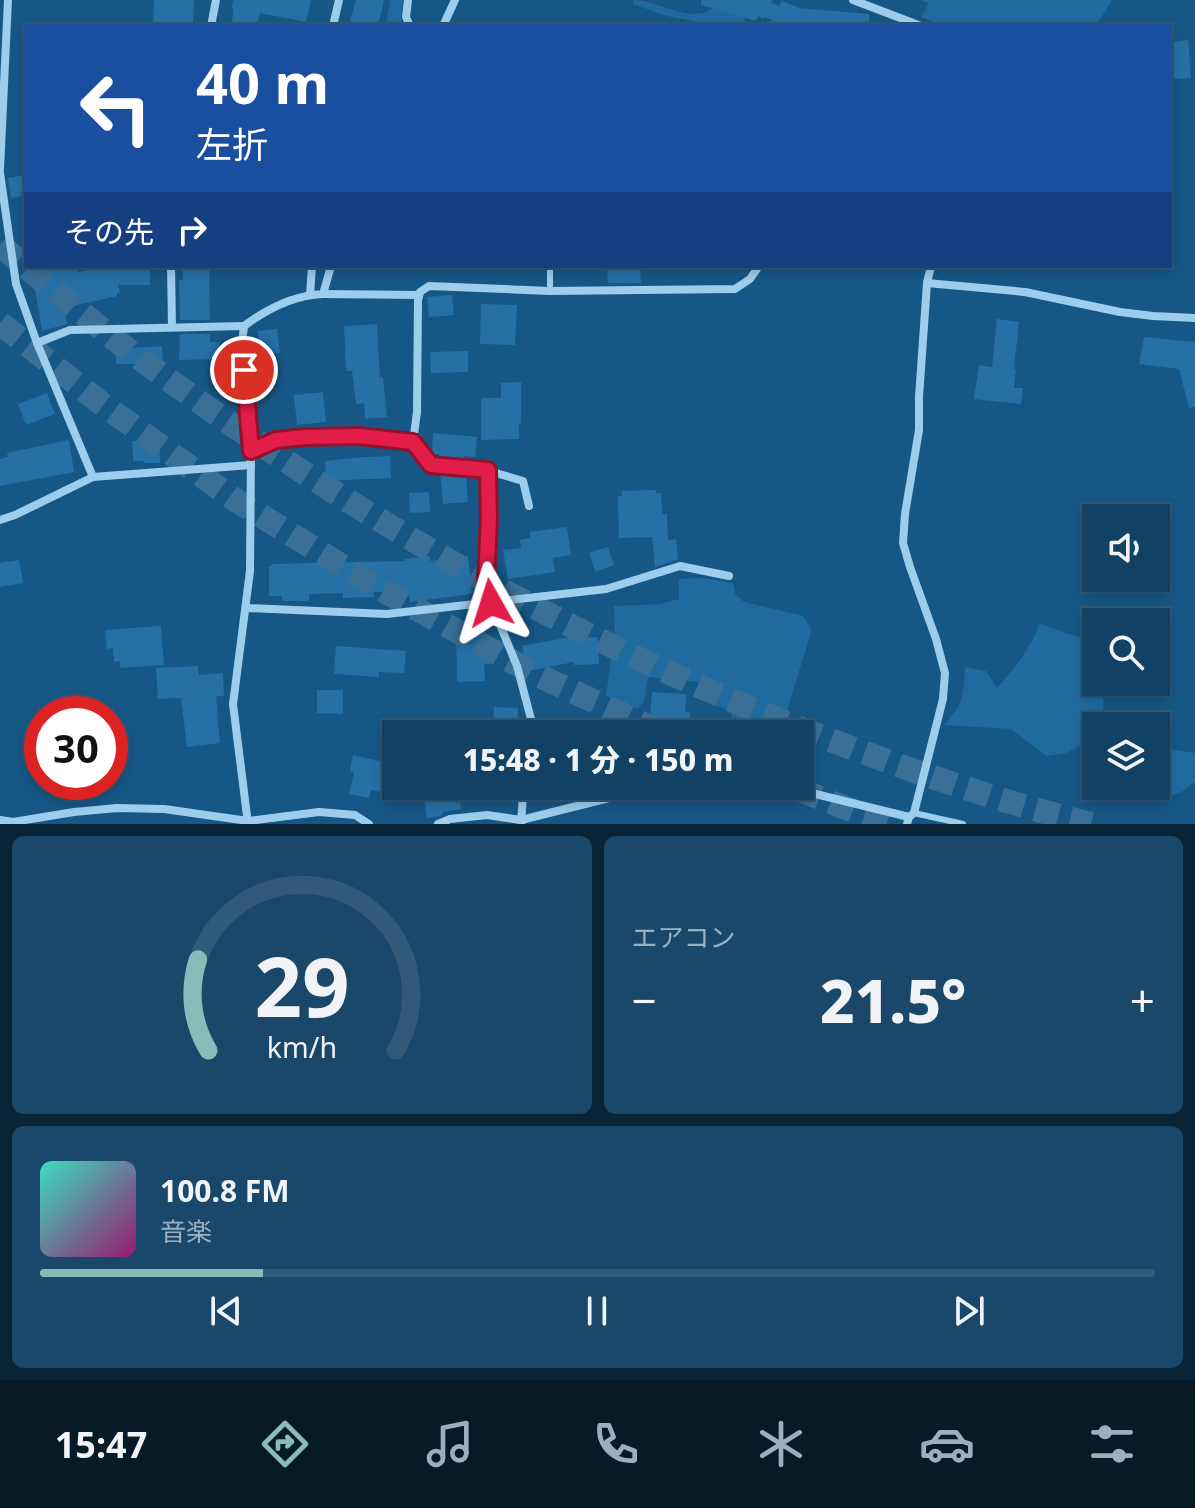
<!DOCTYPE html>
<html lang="ja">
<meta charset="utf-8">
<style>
:root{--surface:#114164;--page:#1a486a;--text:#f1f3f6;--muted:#9cafbf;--line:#305a78;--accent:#8bbbb9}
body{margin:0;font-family:"Noto Sans","Noto Sans JP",sans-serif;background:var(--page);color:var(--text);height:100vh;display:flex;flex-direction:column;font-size:30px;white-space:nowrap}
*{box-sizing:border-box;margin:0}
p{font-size:26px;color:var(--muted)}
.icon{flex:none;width:44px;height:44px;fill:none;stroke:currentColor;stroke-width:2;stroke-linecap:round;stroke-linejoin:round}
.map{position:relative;height:824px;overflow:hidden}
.side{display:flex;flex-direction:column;gap:12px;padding:12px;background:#092437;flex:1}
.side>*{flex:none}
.hud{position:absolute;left:24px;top:24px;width:1148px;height:244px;border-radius:0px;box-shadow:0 4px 12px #0003,0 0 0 2px var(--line);background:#1a4fa0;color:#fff;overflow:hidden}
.fabs{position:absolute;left:1082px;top:504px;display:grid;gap:16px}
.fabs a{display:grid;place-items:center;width:88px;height:88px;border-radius:0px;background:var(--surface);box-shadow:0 4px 12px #0003,0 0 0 2px var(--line);font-size:40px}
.speed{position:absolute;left:24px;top:696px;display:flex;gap:16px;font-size:40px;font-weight:700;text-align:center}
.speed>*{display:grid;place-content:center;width:104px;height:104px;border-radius:50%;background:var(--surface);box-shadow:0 4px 12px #0003,0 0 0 2px var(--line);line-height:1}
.speed .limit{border:12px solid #d22;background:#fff;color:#111}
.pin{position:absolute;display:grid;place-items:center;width:68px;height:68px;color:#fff;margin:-34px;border:4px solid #fff;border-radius:50%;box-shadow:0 2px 8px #0007}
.me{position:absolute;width:88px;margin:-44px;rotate:354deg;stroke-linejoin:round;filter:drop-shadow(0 0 6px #0008)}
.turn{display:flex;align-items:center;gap:28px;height:168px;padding:0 40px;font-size:36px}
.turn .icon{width:104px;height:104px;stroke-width:2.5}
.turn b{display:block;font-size:56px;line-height:68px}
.then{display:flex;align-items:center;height:76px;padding:0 40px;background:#0003;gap:16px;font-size:30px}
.big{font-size:60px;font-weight:800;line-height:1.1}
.side .card{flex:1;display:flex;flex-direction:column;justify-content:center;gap:12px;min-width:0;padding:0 28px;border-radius:12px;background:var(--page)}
.side .dial{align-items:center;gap:0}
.dial svg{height:208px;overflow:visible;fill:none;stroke:var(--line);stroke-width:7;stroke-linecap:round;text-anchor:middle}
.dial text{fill:var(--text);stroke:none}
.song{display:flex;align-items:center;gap:24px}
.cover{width:96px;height:96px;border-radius:12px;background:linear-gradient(135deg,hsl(170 70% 55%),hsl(320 70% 35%))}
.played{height:8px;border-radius:4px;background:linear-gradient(90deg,var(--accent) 20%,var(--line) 20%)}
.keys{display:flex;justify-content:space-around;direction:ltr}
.heat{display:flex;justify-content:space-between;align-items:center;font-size:44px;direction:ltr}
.side .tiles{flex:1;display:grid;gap:12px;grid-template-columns:1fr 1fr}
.card:last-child{grid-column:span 2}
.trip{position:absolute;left:382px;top:720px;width:432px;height:80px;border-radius:0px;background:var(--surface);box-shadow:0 4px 12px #0003,0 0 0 2px var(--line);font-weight:800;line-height:80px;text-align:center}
.menu{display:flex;height:128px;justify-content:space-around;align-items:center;background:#071a28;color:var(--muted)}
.menu .icon{width:56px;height:56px}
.menu .current{color:var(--accent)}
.menu b{font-size:36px;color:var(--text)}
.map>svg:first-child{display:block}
</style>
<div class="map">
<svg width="1195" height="824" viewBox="0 0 1195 824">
<rect width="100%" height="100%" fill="#175786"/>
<g fill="#1f6ba0">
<path d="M 390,0 L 403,0 L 401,18 L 404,26 L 386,26 Z"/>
<path d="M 634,0 C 658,0 691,25 713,8 L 746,16 L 744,22 C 757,25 767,24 779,17 L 805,26 L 717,26 L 667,16 L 633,4 Z"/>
<path d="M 921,0 L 1112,0 L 1096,26 L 944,26 L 921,17 L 929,3 Z"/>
<path d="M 702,578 L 733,583 L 735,594 L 744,602 L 803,616 L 810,627 L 811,632 L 780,734 L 730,733 L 732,711 L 714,705 L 720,684 L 648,677 L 644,702 L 637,709 L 606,696 L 615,630 L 614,606 L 660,604 L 679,599 L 679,579 Z"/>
<path d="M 1040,624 L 1096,643 L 1096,682 L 1104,682 L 1103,710 L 1115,718 L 1149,726 L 1096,726 L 1096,737 L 1066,753 L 1047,756 L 1011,729 L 944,725 C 963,704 964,695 965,667 L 986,671 L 997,688 C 1015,668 1030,649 1040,624 Z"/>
<path d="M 1156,728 L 1169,734 L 1169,749 L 1195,753 L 1195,782 L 1183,791 L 1168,797 L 1163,791 L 1142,786 L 1156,786 Z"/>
</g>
<g fill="#2570a5">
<path d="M 154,0 L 194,0 L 193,26 L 153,26 Z"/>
<path d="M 233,0 L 311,0 L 306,22 L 260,13 L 257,26 L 231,26 L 234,9 L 232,8 Z"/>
<path d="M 356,0 L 384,0 L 378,26 L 350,21 Z"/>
<path d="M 701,0 L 772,0 L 771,3 L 779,6 L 782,1 L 799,8 L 869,14 L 869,26 L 785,26 L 765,17 L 764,19 L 758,16 L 756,21 L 701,5 Z"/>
<path d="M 1188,40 L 1191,78 L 1170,79 L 1170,42 Z"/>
<path d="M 26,175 L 26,195 L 11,198 L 8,178 Z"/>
<path d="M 31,266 L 76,266 L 78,272 L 108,266 L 150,266 L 150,285 L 118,285 L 120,293 L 117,293 L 117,296 L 64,308 L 67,324 L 42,331 Z"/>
<path d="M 183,266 L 209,266 L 210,320 L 180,320 L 179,280 L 183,280 Z"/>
<path d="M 607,266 L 640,266 L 641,283 L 608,283 Z"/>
<path d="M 452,295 L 454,315 L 429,317 L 427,297 Z"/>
<path d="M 481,304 L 517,305 L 515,345 L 480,344 Z"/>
<path d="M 997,319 L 1019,322 L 1014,369 L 1016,369 L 1014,388 L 1023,388 L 1021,404 L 974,399 L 979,365 L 992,367 Z"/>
<path d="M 377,324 L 380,378 L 383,377 L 387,417 L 365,419 L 364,403 L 356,404 L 352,371 L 346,371 L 344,326 Z"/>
<path d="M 277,329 L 280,353 L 260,355 L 258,331 Z"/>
<path d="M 180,334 L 210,334 L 210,342 L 219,342 L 219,359 L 179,360 Z"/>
<path d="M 1144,337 L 1195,342 L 1195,407 L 1189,408 L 1179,369 L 1139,364 Z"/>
<path d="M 115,344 L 133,344 L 133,348 L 162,346 L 163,364 L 116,364 Z"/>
<path d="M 468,351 L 468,372 L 431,373 L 430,352 Z"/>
<path d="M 521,382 L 521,423 L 519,423 L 519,439 L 481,440 L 481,398 L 501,398 L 501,383 Z"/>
<path d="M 323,392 L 326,422 L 297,425 L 294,395 Z"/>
<path d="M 47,393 L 55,414 L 26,425 L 18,404 Z"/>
<path d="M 433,433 L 477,437 L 475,457 L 464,456 L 465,461 L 439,459 L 439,454 L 432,454 Z"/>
<path d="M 69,440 L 74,472 L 0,486 L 0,459 L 8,457 L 7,453 Z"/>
<path d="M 159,440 L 160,463 L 144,463 L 144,461 L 133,461 L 132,441 Z"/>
<path d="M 390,456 L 391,478 L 326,481 L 325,461 L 363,457 Z"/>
<path d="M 440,473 L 466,475 L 468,502 L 443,504 Z"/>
<path d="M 656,490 L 656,493 L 661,493 L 662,514 L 667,514 L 668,540 L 676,539 L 678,559 L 655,567 L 652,537 L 619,538 L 618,496 L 622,496 L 622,491 Z"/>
<path d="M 429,492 L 430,512 L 410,513 L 409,493 Z"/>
<path d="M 567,527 L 571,555 L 553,558 L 555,572 L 508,579 L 503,550 L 521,548 L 520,540 L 530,538 L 530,532 Z"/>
<path d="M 608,547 L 614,565 L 595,572 L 589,553 Z"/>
<path d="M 429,556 L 430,561 L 468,556 L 472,594 L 410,602 L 408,591 L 374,592 L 374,597 L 343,598 L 343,593 L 309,594 L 309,601 L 282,601 L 282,596 L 269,596 L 269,566 L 272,566 L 272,564 L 405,561 L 404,559 Z"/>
<path d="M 19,560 L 23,583 L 0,587 L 0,563 Z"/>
<path d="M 161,626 L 164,665 L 120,668 L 120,661 L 114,662 L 113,648 L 107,649 L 105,630 Z"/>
<path d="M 485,631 L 486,642 L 490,642 L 490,664 L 484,664 L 485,681 L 457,682 L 456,632 Z"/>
<path d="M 598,637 L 599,664 L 574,665 L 574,662 L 528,671 L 522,646 L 565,638 Z"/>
<path d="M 336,646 L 406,651 L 404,673 L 379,672 L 379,677 L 334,674 Z"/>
<path d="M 198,666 L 199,675 L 223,673 L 224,696 L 216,696 L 220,743 L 187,747 L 181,698 L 158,699 L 156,668 Z"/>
<path d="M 317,690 L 343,690 L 343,714 L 317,713 Z"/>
<path d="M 652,692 L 686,694 L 685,712 L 690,713 L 689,734 L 649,734 Z"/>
<path d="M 494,707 L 518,708 L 517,731 L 493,730 Z"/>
<path d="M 353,755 L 388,763 L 381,792 L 371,790 L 369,798 L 349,794 L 354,772 L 350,771 Z"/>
<path d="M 422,786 L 457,786 L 461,809 L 443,812 L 443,814 L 439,816 L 427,818 Z"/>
</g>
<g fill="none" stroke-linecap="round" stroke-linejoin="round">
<g stroke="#3a7098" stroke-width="24" stroke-dasharray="24 12" stroke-linecap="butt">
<path d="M 0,245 C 48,285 96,326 146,363 C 358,521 593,651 841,744 C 923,775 1005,803 1091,824"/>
<path d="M 0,323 L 102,404 L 234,499 L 373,585 L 533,673 L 665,734"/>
<path d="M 797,789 L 856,812 L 892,824"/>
</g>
<g stroke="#9dcded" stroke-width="6">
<path d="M 550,291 L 550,266"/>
<path d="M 914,813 L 963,824"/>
</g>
<g stroke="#9dcded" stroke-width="8">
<path d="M 408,0 L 406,17 L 410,26"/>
<path d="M 853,0 L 921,26"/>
<path d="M 211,26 L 216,0"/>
<path d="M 333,26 L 339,0"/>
<path d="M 443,26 L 455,0"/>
<path d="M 0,169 L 8,0"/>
<path d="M 0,173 L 16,284 L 37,343 L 93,477"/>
<path d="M 171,266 L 172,327"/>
<path d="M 927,283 L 1025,292 L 1120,312 L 1153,316 L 1195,318"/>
<path d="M 323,294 L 419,295"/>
<path d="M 310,295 L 312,266"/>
<path d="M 37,343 L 70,330 L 244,326"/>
<path d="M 413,442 L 417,412 L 418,300 L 420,292 L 429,286 L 550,291 L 735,289 L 750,279 L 759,266"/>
<path d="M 251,451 L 276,440 L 306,437 L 359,436 L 413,442 L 431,465 L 482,469 L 523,481 L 529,506"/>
<path d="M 488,470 L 489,520 L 486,579 L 491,603 L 517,666 L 535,734"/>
<path d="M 0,520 L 15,515 L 93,477 L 251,465"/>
<path d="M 246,608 L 387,614 L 606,589 L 680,566 L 729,576"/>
<path d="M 783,786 L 909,817"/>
<path d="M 0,820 L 13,822 L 74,812 L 117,808 L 164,809 L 248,821 L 319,812 L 355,815 L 369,824"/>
<path d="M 521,823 L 523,796 L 526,786"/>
<path d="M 248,824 L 233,704 L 250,571 L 251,451 L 242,343 L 244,326 C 267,309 294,295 323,294 L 331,266"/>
<path d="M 438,824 L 450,819 L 487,815 L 521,820 L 609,798 L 696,786"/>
<path d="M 907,824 L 909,817 L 914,813 L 943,699 L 945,673 L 936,639 L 910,567 L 903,543 L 905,514 L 919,430 L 919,397 L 927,283 L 931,266"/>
</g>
</g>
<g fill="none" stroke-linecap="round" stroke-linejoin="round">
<defs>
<path id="route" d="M 244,370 L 251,451 L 276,440 L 306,437 L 359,436 L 413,442 L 431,465 L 488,470 L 489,520 L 486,579 L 491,603"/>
</defs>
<use href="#route" stroke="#92132f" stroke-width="20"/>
<use href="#route" stroke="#e11d48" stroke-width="14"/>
</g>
</svg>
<div class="fabs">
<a><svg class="icon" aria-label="sound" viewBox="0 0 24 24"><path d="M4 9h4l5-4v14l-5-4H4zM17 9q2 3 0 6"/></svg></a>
<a><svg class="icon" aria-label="search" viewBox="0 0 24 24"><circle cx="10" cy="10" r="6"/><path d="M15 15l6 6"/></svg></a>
<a><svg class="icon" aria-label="layers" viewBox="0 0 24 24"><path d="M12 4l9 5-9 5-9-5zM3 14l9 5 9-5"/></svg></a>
</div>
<div class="speed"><div class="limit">30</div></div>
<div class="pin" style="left:244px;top:370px;background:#d93025"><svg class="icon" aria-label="arrive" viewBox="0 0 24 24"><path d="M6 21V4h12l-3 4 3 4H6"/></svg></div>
<svg class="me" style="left:491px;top:603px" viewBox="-20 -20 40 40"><path d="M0-17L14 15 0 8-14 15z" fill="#e11d48" stroke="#fff" stroke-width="4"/></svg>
<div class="trip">15:48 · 1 分 · 150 m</div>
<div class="hud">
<div class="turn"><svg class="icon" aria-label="left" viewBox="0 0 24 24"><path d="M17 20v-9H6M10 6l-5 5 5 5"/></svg><div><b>40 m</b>左折</div></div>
<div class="then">その先<svg class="icon" aria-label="right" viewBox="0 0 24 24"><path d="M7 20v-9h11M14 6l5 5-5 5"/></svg></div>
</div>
</div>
<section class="side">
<div class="tiles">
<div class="card dial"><svg viewBox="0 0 100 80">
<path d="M14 69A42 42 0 1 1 86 69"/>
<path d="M14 69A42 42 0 0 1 10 34" stroke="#8bbbb9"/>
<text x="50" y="56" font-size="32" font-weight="700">29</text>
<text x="50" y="72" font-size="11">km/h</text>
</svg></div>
<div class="card"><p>エアコン</p>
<div class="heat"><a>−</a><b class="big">21.5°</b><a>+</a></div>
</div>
<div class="card">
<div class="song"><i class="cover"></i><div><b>100.8 FM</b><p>音楽</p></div></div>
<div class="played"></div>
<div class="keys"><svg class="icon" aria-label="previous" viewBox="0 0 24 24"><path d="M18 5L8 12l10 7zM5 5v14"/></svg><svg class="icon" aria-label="pause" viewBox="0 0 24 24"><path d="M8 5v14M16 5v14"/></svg><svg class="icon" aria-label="next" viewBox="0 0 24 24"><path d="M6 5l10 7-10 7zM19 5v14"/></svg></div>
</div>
</div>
</section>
<nav class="menu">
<b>15:47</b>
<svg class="icon current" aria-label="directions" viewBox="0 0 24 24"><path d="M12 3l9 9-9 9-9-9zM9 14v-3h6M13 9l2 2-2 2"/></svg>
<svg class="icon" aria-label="music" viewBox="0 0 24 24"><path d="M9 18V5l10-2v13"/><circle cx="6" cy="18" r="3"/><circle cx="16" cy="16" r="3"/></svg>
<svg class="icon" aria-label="phone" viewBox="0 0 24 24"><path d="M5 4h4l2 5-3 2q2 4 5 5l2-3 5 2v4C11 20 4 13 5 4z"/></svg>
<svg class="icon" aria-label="climate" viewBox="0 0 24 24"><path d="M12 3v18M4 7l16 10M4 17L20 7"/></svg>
<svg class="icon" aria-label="car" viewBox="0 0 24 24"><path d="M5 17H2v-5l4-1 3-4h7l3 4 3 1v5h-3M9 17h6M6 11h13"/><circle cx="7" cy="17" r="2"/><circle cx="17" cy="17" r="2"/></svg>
<svg class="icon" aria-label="filters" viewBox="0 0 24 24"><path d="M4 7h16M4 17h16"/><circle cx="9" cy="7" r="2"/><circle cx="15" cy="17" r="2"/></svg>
</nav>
